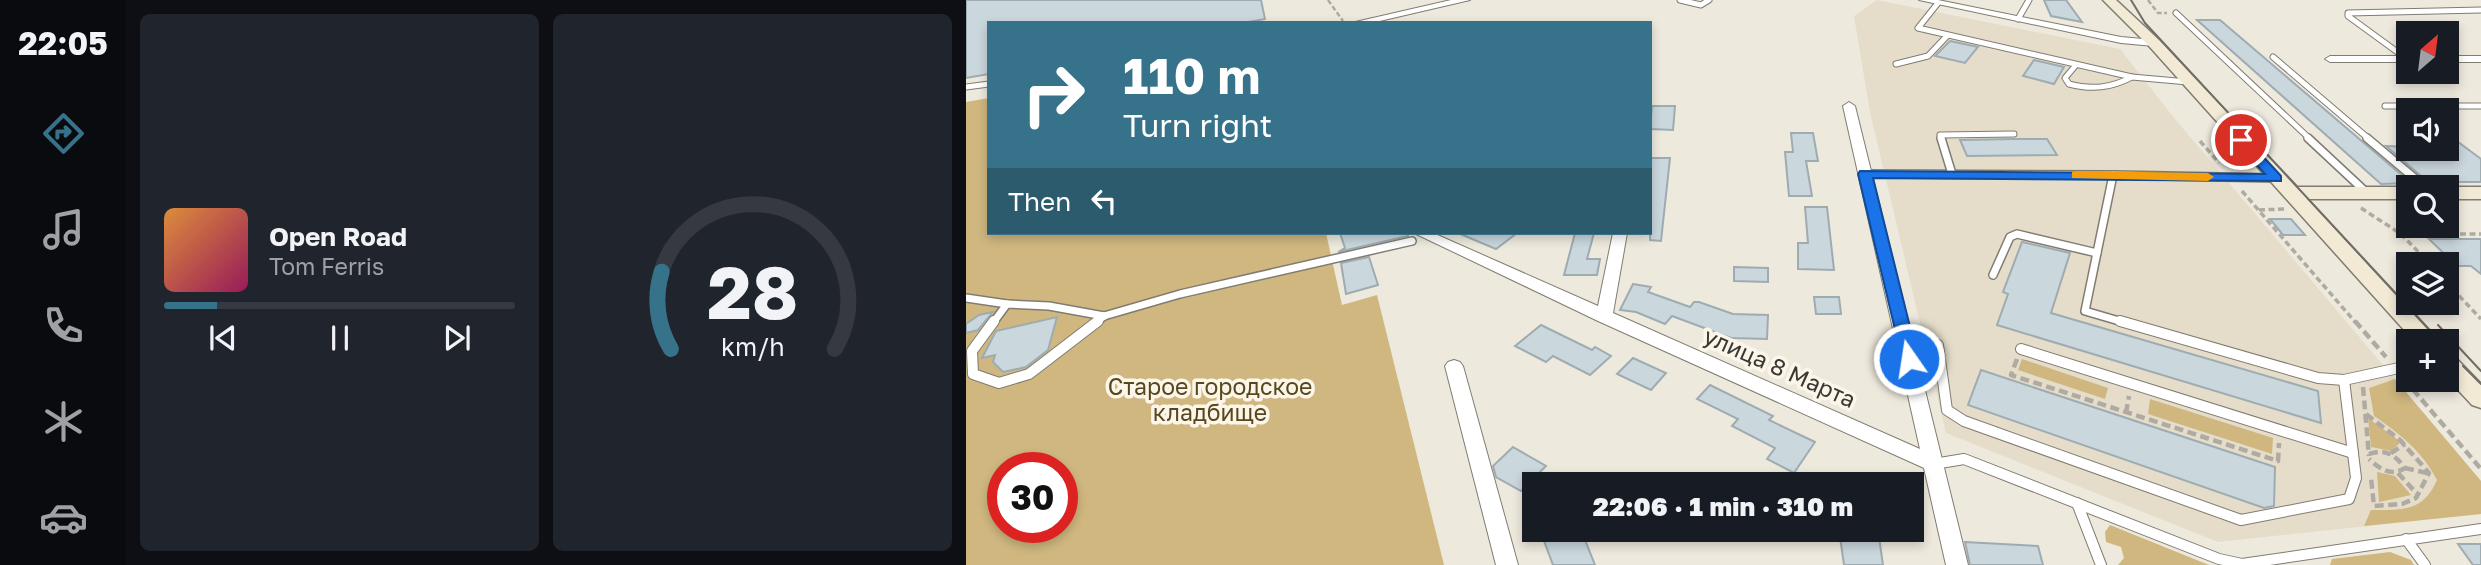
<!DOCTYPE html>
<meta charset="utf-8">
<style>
:root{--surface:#171b24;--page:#20242c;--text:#f1f3f6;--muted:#9ea1a6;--line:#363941;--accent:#367289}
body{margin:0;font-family:"Golos Text",sans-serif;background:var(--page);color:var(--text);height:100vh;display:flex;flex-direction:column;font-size:26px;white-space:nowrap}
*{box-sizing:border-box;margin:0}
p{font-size:23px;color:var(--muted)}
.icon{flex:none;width:38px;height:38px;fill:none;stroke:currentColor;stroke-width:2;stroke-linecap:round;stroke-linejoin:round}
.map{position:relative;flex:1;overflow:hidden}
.drawer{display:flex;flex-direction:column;gap:14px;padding:14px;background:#0d0f14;width:840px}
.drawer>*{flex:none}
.hud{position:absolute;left:21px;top:21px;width:665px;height:214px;border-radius:0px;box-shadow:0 4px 10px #0003;background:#367289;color:#fff;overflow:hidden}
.needle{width:46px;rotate:28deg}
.fabs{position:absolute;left:1430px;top:21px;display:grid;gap:14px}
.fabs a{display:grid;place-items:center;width:63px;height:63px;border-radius:0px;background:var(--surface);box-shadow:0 4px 10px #0003;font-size:35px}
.speed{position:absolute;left:21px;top:452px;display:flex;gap:14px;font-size:35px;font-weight:700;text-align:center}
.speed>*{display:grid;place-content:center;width:91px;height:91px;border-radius:50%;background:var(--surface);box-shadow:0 4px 10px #0003;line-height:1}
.speed .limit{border:10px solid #d22;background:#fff;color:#111}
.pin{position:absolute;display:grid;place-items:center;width:60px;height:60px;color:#fff;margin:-30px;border:4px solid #fff;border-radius:50%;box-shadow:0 2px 7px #0007}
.me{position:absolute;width:77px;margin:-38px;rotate:347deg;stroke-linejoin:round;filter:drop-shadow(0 0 5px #0008)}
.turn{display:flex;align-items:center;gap:24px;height:147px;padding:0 21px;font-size:32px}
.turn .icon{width:91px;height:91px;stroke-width:2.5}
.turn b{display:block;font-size:49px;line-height:60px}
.then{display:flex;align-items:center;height:66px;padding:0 21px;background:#0003;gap:14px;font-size:26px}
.drawer .card{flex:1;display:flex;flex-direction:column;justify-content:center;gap:10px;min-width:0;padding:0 24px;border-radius:10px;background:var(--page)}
.drawer .dial{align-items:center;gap:0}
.dial svg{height:182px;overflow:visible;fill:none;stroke:var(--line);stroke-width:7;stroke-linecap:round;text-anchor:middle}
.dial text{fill:var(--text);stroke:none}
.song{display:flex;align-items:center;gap:21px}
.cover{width:84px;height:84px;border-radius:10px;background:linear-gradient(135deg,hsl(30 70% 55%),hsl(330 70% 35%))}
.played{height:7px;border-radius:4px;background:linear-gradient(90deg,var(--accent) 15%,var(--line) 15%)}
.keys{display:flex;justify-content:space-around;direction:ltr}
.drawer .tiles{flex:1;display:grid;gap:14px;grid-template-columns:repeat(2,1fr)}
.trip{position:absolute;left:556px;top:472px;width:402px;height:70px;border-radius:0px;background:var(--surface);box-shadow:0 4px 10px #0003;font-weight:800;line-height:70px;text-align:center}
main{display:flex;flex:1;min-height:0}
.tabs{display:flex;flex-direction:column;width:126px;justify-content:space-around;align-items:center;background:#090b0e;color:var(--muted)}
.tabs .icon{width:49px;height:49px}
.tabs .on{color:var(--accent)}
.tabs b{font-size:32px;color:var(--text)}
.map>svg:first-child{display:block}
</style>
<main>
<nav class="tabs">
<b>22:05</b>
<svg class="icon on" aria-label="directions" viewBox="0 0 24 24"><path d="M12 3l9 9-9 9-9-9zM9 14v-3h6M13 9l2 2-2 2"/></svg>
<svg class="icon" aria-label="music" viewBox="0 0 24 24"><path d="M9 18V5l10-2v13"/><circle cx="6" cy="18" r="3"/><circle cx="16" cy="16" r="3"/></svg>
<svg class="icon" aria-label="phone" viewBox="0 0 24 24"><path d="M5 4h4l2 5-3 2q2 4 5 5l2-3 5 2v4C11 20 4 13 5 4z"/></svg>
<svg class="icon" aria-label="climate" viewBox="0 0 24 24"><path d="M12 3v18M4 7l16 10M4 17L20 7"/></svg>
<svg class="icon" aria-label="car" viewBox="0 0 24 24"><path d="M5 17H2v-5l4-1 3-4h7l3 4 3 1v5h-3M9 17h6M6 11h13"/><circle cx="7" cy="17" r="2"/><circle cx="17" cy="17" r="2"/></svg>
</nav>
<section class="drawer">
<div class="tiles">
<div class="card">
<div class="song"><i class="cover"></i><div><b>Open Road</b><p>Tom Ferris</p></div></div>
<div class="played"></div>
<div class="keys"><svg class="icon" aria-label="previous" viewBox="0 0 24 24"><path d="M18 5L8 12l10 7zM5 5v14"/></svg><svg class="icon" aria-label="pause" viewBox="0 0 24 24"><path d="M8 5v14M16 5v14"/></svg><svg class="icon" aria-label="next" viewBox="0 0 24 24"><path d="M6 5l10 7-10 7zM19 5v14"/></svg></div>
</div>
<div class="card dial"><svg viewBox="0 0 100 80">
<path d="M14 69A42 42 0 1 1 86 69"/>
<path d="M14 69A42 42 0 0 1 10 35" stroke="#367289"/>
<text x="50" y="56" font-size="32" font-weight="700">28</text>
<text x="50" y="72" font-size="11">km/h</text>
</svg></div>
</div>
</section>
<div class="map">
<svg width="1515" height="565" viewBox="0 0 1515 565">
<rect width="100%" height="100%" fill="#eee9dd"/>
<path fill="#e5ddca" d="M 911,0 L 1154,49 L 1209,119 L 1515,481 L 1515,514 L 1252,542 L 980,433 L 904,112 L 888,16 Z"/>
<g fill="#cfb77f" fill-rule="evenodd">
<path d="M 23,98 L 23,233 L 360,233 L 376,305 L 411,295 L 478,565 L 0,565 L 0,102 ZM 37,467 L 96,467 L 96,527 L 37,527 Z"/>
<path d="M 1056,359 L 1142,388 L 1139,399 L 1052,370 Z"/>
<path d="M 1429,379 L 1515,481 L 1515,514 L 1398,526 L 1405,510 C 1436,510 1457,512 1471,480 C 1456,451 1434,434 1408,416 L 1403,388 Z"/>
<path d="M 1184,399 L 1307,438 L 1306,454 L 1182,414 Z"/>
<path d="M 1402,418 L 1435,442 L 1425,451 L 1405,447 Z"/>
<path d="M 1411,472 L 1429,476 L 1445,495 L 1413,502 Z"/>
<path d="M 1144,525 L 1243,565 L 1152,565 L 1158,558 L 1155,547 L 1140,542 L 1139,532 Z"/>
<path d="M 1424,552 L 1445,560 L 1448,565 L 1364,565 L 1366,559 Z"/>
</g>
<g fill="#cad7dd" stroke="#9eacb1" stroke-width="2">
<path d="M 0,0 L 295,0 L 299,19 L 277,23 L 23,23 L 23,74 L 0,78 Z"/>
<path d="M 1078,0 L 1100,0 L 1116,22 L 1085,16 Z"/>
<path d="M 1231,20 L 1254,20 L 1445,183 L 1415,184 Z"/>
<path d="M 984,41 L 1012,47 L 999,63 L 969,56 Z"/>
<path d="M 1068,60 L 1098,67 L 1088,84 L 1057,76 Z"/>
<path d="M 686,106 L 709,106 L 707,130 L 684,129 Z"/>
<path d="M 825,133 L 847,133 L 852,161 L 840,161 L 846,196 L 823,196 L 819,152 L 827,152 Z"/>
<path d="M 1480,133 L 1515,159 L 1515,182 L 1462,182 L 1420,146 L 1480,149 Z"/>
<path d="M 1048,139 L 1081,139 L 1091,155 L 1001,156 L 994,140 Z"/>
<path d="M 684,158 L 704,158 L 695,241 L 684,240 Z"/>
<path d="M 839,207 L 861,207 L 868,270 L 832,269 L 832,243 L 842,243 Z"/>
<path d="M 1304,219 L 1325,219 L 1339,235 L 1317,235 Z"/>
<path d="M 374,233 L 442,233 L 442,236 L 372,252 L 379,248 Z"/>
<path d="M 492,233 L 551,233 L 530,249 Z"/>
<path d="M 609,233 L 628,233 L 621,259 L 634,259 L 631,275 L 598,275 Z"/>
<path d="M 1463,239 L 1515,239 L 1515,274 L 1505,266 L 1491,266 Z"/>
<path d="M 1056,242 L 1104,253 L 1085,313 L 1352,391 L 1355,423 L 1031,325 L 1042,294 L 1037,292 Z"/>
<path d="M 403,257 L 412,285 L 380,294 L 375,263 Z"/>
<path d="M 768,267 L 802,268 L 802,282 L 768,281 Z"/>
<path d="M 667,284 L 685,287 L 682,292 L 724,307 L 728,302 L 733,302 L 767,314 L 802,315 L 801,339 L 765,338 L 706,316 L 699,324 L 670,312 L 654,310 Z"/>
<path d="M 848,297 L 873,297 L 875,314 L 850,314 Z"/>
<path d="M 27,312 L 12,330 L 0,333 L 0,324 L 13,315 Z"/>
<path d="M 91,317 L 82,350 L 60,367 L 37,372 L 27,362 L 29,355 L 16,358 L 30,331 Z"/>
<path d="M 575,325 L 626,350 L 629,347 L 645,356 L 624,375 L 587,356 L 580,362 L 549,346 Z"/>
<path d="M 667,358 L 700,373 L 685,390 L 651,374 Z"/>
<path d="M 1015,370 L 1309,467 L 1308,506 L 1298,508 L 1002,405 Z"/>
<path d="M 744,385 L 807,416 L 803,420 L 849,442 L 828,473 L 801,459 L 809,448 L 766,426 L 772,419 L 731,399 Z"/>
<path d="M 547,447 L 580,466 L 555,491 L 530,477 L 527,466 Z"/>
<path d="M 574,530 L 615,530 L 629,565 L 587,565 Z"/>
<path d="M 873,530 L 912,530 L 917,565 L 878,565 Z"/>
<path d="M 999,542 L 1072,546 L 1077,565 L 1004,565 Z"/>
<path d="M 1492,544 L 1515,544 L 1515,565 L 1507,565 Z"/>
</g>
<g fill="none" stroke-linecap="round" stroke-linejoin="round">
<defs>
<g id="lane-far2">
<path d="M 714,0 L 735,5 L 743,0"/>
<path d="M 972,3 L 952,28 L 1166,77 L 1222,82"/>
<path d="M 1210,13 L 1344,139"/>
<path d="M 1052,19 L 1063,0"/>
<path d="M 1307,57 L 1403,139"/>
<path d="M 1441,59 L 1382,16 L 1382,13 L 1515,10"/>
<path d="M 930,64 L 962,56 L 981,36"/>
<path d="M 1110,65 L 1099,78 L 1103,84 C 1126,90 1145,88 1166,77"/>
<path d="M 0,87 L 23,84"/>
<path d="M 1419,106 L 1515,106"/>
<path d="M 975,139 L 974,135 L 1048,134"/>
</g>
<g id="lane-far1">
<path d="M 975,138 L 986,174"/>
<path d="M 1342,138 L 1401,193"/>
<path d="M 1401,138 L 1459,187"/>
<path d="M 899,174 L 1147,175"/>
<path d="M 1027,275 L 1044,237 L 1051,234 L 1131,253"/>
<path d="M 0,298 L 41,304"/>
<path d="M 138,316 L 214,294 L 446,241"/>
<path d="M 27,323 L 41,304 L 83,306 L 138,316"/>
<path d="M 129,323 L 138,316"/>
<path d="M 1160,323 L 1119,311 L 1147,175 L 1310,178"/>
</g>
<g id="lane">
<path d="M 28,321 L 6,351 L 7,374 L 33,383 L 63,374 L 132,321"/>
<path d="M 1154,321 L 1352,378 L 1378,380 L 1442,366"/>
<path d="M 972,345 L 981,410 L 998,421 L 1275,520 L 1383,499 L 1390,478 L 1378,380"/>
<path d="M 1055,349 L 1387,453"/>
<path d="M 968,464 L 998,459 L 1253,559 L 1276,564 L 1515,529"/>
<path d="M 1111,503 L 1135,565"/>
<path d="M 1440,539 L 1459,565"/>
</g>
<g id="street">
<path d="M 485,0 L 504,0 L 405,23 L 385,23 Z"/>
<path d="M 953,0 L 972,0 L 1155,37 L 1188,40 L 1193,43 L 1188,46 L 1155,43 Z"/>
<path d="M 1442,56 L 1442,62 L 1364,62 L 1359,59 L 1364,56 Z"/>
<rect x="1480" y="56" width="35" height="6"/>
<path d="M 883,102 L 889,106 L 1002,565 L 980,565 L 958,468 L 632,321 L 448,233 L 467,233 L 632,306 L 647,233 L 661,233 L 647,313 L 954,449 L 877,106 Z"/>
<path d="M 488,360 L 494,362 L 497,366 L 552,565 L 530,565 L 479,366 L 482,362 Z"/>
</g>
<g id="secondary">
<path d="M 1137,0 L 1150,0 L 1193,40 L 1331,187 L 1442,187 L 1442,199 L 1341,199 L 1472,341 L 1448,341 L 1183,46 Z"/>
<rect x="1480" y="187" width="35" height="12"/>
<path d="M 1480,354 L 1488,356 L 1515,384 L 1515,408 L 1506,405 L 1480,377 Z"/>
</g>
</defs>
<use href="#lane-far2" stroke="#817c71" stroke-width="7"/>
<use href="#lane-far1" stroke="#817c71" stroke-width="10"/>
<use href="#lane" stroke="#817c71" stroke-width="12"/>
<use href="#street" stroke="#817c71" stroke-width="2"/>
<use href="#secondary" stroke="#817c71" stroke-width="3"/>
<g stroke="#afaba2" stroke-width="2.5" stroke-dasharray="5 2.5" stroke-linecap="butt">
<path d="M 362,0 L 377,21"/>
<path d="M 1182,0 L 1192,13 L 1201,13"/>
</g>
<g stroke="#afaba2" stroke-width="3.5" stroke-dasharray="6 3.5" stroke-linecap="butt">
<path d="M 1234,141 L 1253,163"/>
<path d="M 1276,191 L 1390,323"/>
<path d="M 1395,208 L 1435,234 L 1464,264"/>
<path d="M 1293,210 L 1318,209"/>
<path d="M 1437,234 L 1515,234"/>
<path d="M 1480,282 L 1515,319"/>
</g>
<g stroke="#afaba2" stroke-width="4.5" stroke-dasharray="9 4.5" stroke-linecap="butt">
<path d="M 1389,321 L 1420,357"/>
<path d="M 1051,359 L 1045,375 L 1312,461 L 1313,443"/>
<path d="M 1438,379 L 1515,469"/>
<path d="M 1397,387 L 1403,456"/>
<path d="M 1160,413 L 1163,396"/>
<path d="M 1400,414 L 1434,440 L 1463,473 L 1450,498 L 1436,504 L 1408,506 L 1405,478"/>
<path d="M 1425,453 L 1439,444"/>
<path d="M 1403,454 C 1419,448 1429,455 1439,468 C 1425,477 1414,469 1403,459"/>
<path d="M 1439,468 L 1461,473"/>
<path d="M 1432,473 L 1453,496"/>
</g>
<use href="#lane-far2" stroke="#fff" stroke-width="5"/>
<use href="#lane-far1" stroke="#fff" stroke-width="7"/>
<use href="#lane" stroke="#fff" stroke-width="10"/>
<use href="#street" fill="#fff" fill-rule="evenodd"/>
<use href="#secondary" fill="#f3ead5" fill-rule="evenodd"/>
<g stroke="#706d66" stroke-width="2">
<path d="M 1165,0 L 1179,23 L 1474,341"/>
<path d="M 1472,325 L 1515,371"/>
<path d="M 1497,366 L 1515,384"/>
</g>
</g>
<path fill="#1a73e8" stroke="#114b97" stroke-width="2" d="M 1275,136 L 1279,137 L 1315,176 L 1315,181 L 907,178 L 952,359 L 949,363 L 937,363 L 892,174 L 894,171 L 1299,174 L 1268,140 Z"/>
<path fill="#f59e0b" d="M 1111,171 L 1242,173 L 1248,177 L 1242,181 L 1106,178 L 1106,172 Z"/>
<g text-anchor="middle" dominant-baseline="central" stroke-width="7" stroke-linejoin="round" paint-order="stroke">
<g font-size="23" fill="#3a3833" stroke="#fcf6ea">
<text transform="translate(814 367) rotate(24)">улица 8 Марта</text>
</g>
<g font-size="23" fill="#57471c" stroke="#fcf6ea">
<text x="244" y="386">Старое городское<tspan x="244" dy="26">кладбище</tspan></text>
</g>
</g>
</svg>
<div class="fabs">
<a><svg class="needle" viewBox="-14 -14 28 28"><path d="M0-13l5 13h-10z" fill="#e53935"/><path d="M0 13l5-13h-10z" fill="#9ea1a6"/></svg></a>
<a><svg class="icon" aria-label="sound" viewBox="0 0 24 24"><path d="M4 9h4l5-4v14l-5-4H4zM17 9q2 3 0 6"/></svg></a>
<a><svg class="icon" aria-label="search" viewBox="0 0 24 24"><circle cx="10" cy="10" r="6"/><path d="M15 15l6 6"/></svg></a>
<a><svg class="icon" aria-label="layers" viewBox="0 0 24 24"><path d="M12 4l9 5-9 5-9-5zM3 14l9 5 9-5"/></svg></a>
<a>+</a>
</div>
<div class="speed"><div class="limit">30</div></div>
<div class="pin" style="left:1275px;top:140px;background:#d93025"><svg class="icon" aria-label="arrive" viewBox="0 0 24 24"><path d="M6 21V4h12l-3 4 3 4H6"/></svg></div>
<svg class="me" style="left:943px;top:359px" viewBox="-20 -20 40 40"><circle r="17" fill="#1a73e8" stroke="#fff" stroke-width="3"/><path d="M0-11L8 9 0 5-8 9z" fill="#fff"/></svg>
<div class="trip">22:06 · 1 min · 310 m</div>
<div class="hud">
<div class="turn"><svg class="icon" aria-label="right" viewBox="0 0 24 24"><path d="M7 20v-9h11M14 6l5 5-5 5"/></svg><div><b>110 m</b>Turn right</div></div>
<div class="then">Then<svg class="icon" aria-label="left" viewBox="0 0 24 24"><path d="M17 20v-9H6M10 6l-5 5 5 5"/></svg></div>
</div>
</div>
</main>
